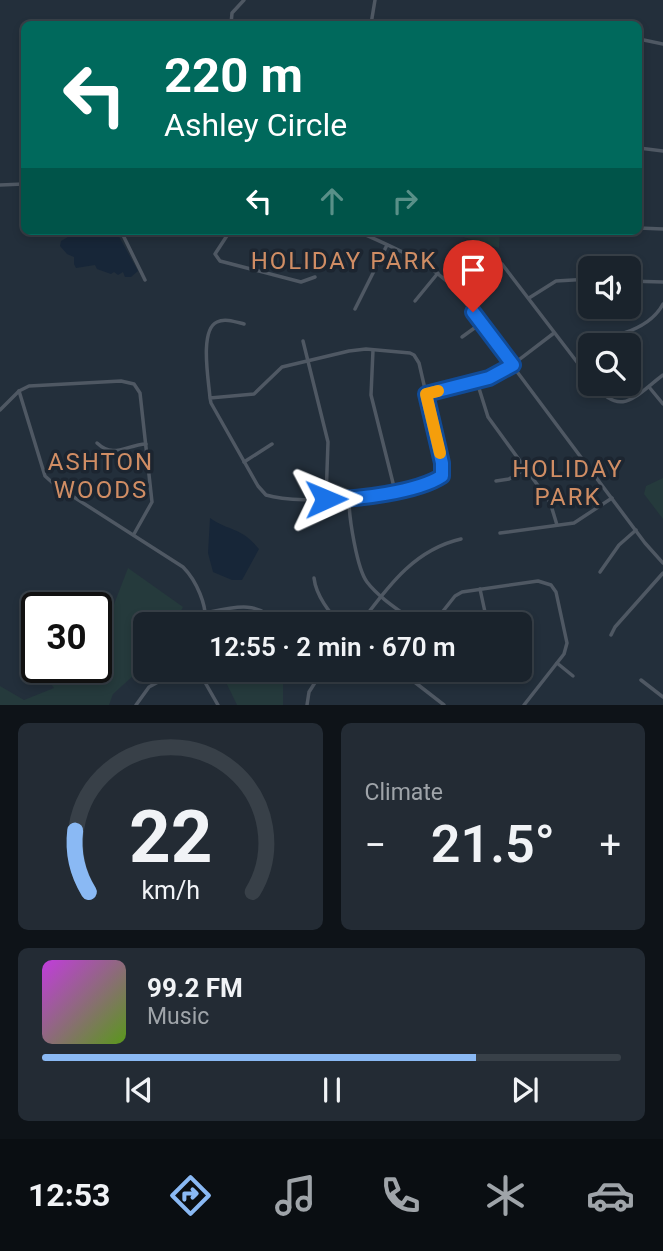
<!DOCTYPE html>
<meta charset="utf-8">
<style>
:root{--surface:#1a232c;--page:#232b34;--text:#f1f3f6;--muted:#9fa4a9;--line:#384048;--accent:#8ab9f4}
body{margin:0;font-family:Roboto,sans-serif;background:var(--page);color:var(--text);height:100vh;display:flex;flex-direction:column;font-size:26px;white-space:nowrap}
*{box-sizing:border-box;margin:0}
p{font-size:23px;color:var(--muted)}
.icon{flex:none;width:38px;height:38px;fill:none;stroke:currentColor;stroke-width:2;stroke-linecap:round;stroke-linejoin:round}
.map{position:relative;height:705px;overflow:hidden}
.drawer{display:flex;flex-direction:column;gap:18px;padding:18px;background:#0e1318;flex:1}
.drawer>*{flex:none}
.guide{position:absolute;left:21px;top:21px;width:621px;height:214px;border-radius:10px;box-shadow:0 4px 10px #0003,0 0 0 2px var(--line);background:#00695c;color:#fff;overflow:hidden}
.controls{position:absolute;left:578px;top:256px;display:grid;gap:14px}
.controls a{display:grid;place-items:center;width:63px;height:63px;border-radius:10px;background:var(--surface);box-shadow:0 4px 10px #0003,0 0 0 2px var(--line);font-size:35px}
.speed{position:absolute;left:21px;top:592px;display:flex;gap:14px;font-size:35px;font-weight:700;text-align:center}
.speed>*{display:grid;place-content:center;width:91px;height:91px;border-radius:50%;background:var(--surface);box-shadow:0 4px 10px #0003,0 0 0 2px var(--line);line-height:1}
.speed .limit{border:4px solid #111;border-radius:10px;background:#fff;color:#111}
.pin{position:absolute;display:grid;place-items:center;width:60px;height:60px;color:#fff;margin:-72px -30px;border-radius:50% 50% 50% 0;rotate:-45deg;box-shadow:0 0 7px #0007}
.pin .icon{rotate:45deg}
.me{position:absolute;width:77px;margin:-38px;rotate:89deg;stroke-linejoin:round;filter:drop-shadow(0 0 5px #0008)}
.turn{display:flex;align-items:center;gap:24px;height:147px;padding:0 28px;font-size:32px}
.turn .icon{width:91px;height:91px;stroke-width:2.5}
.turn b{display:block;font-size:49px;line-height:60px}
.lanes{display:flex;align-items:center;height:66px;padding:0 28px;background:#0003;justify-content:center;gap:35px;direction:ltr}
.lanes .off{opacity:.35}
.big{font-size:52px;font-weight:600;line-height:1.1}
.drawer .tile{flex:1;display:flex;flex-direction:column;justify-content:center;gap:10px;min-width:0;padding:0 24px;border-radius:10px;background:var(--page)}
.drawer .dial{align-items:center;gap:0}
.dial svg{height:182px;overflow:visible;fill:none;stroke:var(--line);stroke-width:7;stroke-linecap:round;text-anchor:middle}
.dial text{fill:var(--text);stroke:none}
.song{display:flex;align-items:center;gap:21px}
.cover{width:84px;height:84px;border-radius:10px;background:linear-gradient(135deg,hsl(290 70% 55%),hsl(90 70% 35%))}
.played{height:7px;border-radius:4px;background:linear-gradient(90deg,var(--accent) 75%,var(--line) 75%)}
.keys{display:flex;justify-content:space-around;direction:ltr}
.heat{display:flex;justify-content:space-between;align-items:center;font-size:38px;direction:ltr}
.drawer .tiles{flex:1;display:grid;gap:18px;grid-template-columns:1fr 1fr}
.tile:last-child{grid-column:span 2}
.trip{position:absolute;left:133px;top:612px;width:399px;height:70px;border-radius:10px;background:var(--surface);box-shadow:0 4px 10px #0003,0 0 0 2px var(--line);font-weight:600;line-height:70px;text-align:center}
.tabs{display:flex;height:112px;justify-content:space-around;align-items:center;background:#0a0e12;color:var(--muted)}
.tabs .icon{width:49px;height:49px}
.tabs .selected{color:var(--accent)}
.tabs b{font-size:32px;color:var(--text)}
.map>svg:first-child{display:block}
</style>
<div class="map">
<svg width="663" height="705" viewBox="0 0 663 705">
<rect width="100%" height="100%" fill="#232f3b"/>
<g fill="#253a3c">
<path d="M 444,231 L 500,231 L 499,248 Z"/>
<path d="M 663,478 L 663,519 L 644,494 L 646,486 Z"/>
<path d="M 128,568 L 183,607 L 174,625 L 145,625 L 145,665 L 113,694 L 109,705 L 0,705 L 0,686 L 24,700 L 54,688 L 39,667 L 96,667 L 96,636 L 101,638 Z"/>
<path d="M 220,670 L 280,670 L 283,674 L 283,705 L 237,705 Z"/>
</g>
<g fill="#172638">
<path d="M 86,231 L 116,231 L 138,271 L 131,277 L 125,277 L 123,272 L 118,275 L 114,272 L 111,274 L 97,269 L 95,265 L 76,268 L 74,264 L 74,257 L 67,254 L 60,246 L 61,241 L 73,234 Z"/>
<path d="M 210,518 C 230,532 240,526 259,549 L 242,580 L 232,580 L 213,572 L 208,553 Z"/>
</g>
<g fill="none" stroke-linecap="round" stroke-linejoin="round">
<g stroke="#4f5863" stroke-width="3.5">
<path d="M 231,24 L 232,13 L 244,0"/>
<path d="M 371,24 L 375,0"/>
<path d="M 639,39 L 663,44"/>
<path d="M 639,148 L 663,151"/>
<path d="M 0,185 L 24,184"/>
<path d="M 639,228 L 663,229"/>
<path d="M 121,231 L 145,280"/>
<path d="M 230,231 L 215,254 L 220,261 L 301,282 L 315,277"/>
<path d="M 357,231 C 393,247 428,261 456,290 L 645,543 L 663,563"/>
<path d="M 494,259 L 502,264 L 590,379"/>
<path d="M 628,281 L 663,282"/>
<path d="M 529,298 L 556,281 L 590,279"/>
<path d="M 415,301 L 438,273"/>
<path d="M 355,309 L 387,245"/>
<path d="M 624,333 C 639,328 655,319 663,304"/>
<path d="M 462,337 L 480,324"/>
<path d="M 303,341 L 328,442 L 326,499"/>
<path d="M 373,350 L 371,395 L 395,491"/>
<path d="M 477,382 L 488,417 L 550,502 L 557,525"/>
<path d="M 593,383 C 621,419 635,396 663,375"/>
<path d="M 649,387 L 663,404"/>
<path d="M 19,391 L 45,476 L 55,485 L 183,567 C 196,580 208,606 205,625"/>
<path d="M 426,394 L 499,375 L 554,333"/>
<path d="M 210,398 L 254,394 L 282,367 L 349,351 L 366,349 L 410,353 L 414,355 L 419,363 L 442,463 L 442,476 C 411,498 302,506 266,495 L 258,486 L 211,403 L 210,398 C 209,382 199,330 217,322 C 225,318 236,322 244,324"/>
<path d="M 0,410 L 19,391 L 29,386 L 121,381 L 134,384 L 140,393 L 152,502 L 134,534"/>
<path d="M 97,443 C 114,459 126,445 146,444"/>
<path d="M 244,462 L 272,444"/>
<path d="M 496,481 L 509,479 L 525,469"/>
<path d="M 349,500 C 349,518 357,569 367,582 C 380,599 402,612 419,625"/>
<path d="M 500,533 L 574,523 L 612,498"/>
<path d="M 600,572 L 619,545 L 636,530"/>
<path d="M 314,578 C 316,595 329,613 342,625"/>
<path d="M 480,589 L 485,612 L 500,625"/>
<path d="M 206,613 C 233,607 259,599 278,625"/>
<path d="M 359,625 C 387,588 413,550 461,539"/>
<path d="M 432,625 L 455,596 L 462,592 L 538,581 L 551,585 L 556,592 L 567,643 L 564,654 L 524,705"/>
<path d="M 611,635 L 615,627 L 663,573"/>
<path d="M 557,663 L 573,676"/>
<path d="M 198,670 L 218,705"/>
<path d="M 399,670 L 444,705"/>
<path d="M 478,670 L 482,674"/>
<path d="M 641,680 L 663,697"/>
<path d="M 136,705 L 149,687 L 180,670"/>
<path d="M 307,705 L 309,692 L 323,670"/>
</g>
</g>
<g fill="none" stroke-linecap="round" stroke-linejoin="round">
<defs>
<path id="route" d="M 326,499 C 355,500 418,492 442,476 L 442,463 L 426,394 L 489,378 L 513,365 L 473,312"/>
</defs>
<use href="#route" stroke="#114b97" stroke-width="18"/>
<use href="#route" stroke="#1a73e8" stroke-width="12"/>
<path stroke="#f59e0b" stroke-width="12" d="M 438,391 L 426,394 L 440,453"/>
</g>
<g text-anchor="middle" dominant-baseline="central" stroke-width="7" stroke-linejoin="round" paint-order="stroke">
<g font-size="24" letter-spacing="2" fill="#d08d64" stroke="#1c2530">
<text x="344" y="261">HOLIDAY PARK</text>
<text x="101" y="462">ASHTON<tspan x="101" dy="28">WOODS</tspan></text>
<text x="568" y="469">HOLIDAY<tspan x="568" dy="28">PARK</tspan></text>
</g>
</g>
</svg>
<div class="controls">
<a><svg class="icon" aria-label="sound" viewBox="0 0 24 24"><path d="M4 9h4l5-4v14l-5-4H4zM17 9q2 3 0 6"/></svg></a>
<a><svg class="icon" aria-label="search" viewBox="0 0 24 24"><circle cx="10" cy="10" r="6"/><path d="M15 15l6 6"/></svg></a>
</div>
<div class="speed"><div class="limit">30</div></div>
<div class="pin" style="left:473px;top:312px;background:#d93025"><svg class="icon" aria-label="arrive" viewBox="0 0 24 24"><path d="M6 21V4h12l-3 4 3 4H6"/></svg></div>
<svg class="me" style="left:326px;top:499px" viewBox="-20 -20 40 40"><path d="M0-17L14 15 0 8-14 15z" fill="#1a73e8" stroke="#fff" stroke-width="4"/></svg>
<div class="trip">12:55 · 2 min · 670 m</div>
<div class="guide">
<div class="turn"><svg class="icon" aria-label="left" viewBox="0 0 24 24"><path d="M17 20v-9H6M10 6l-5 5 5 5"/></svg><div><b>220 m</b>Ashley Circle</div></div>
<div class="lanes"><svg class="icon" aria-label="left" viewBox="0 0 24 24"><path d="M17 20v-9H6M10 6l-5 5 5 5"/></svg><svg class="icon off" aria-label="ahead" viewBox="0 0 24 24"><path d="M12 20V5M6 11l6-6 6 6"/></svg><svg class="icon off" aria-label="right" viewBox="0 0 24 24"><path d="M7 20v-9h11M14 6l5 5-5 5"/></svg></div>
</div>
</div>
<section class="drawer">
<div class="tiles">
<div class="tile dial"><svg viewBox="0 0 100 80">
<path d="M14 69A42 42 0 1 1 86 69"/>
<path d="M14 69A42 42 0 0 1 8 42" stroke="#8ab9f4"/>
<text x="50" y="56" font-size="32" font-weight="700">22</text>
<text x="50" y="72" font-size="11">km/h</text>
</svg></div>
<div class="tile"><p>Climate</p>
<div class="heat"><a>−</a><b class="big">21.5°</b><a>+</a></div>
</div>
<div class="tile">
<div class="song"><i class="cover"></i><div><b>99.2 FM</b><p>Music</p></div></div>
<div class="played"></div>
<div class="keys"><svg class="icon" aria-label="previous" viewBox="0 0 24 24"><path d="M18 5L8 12l10 7zM5 5v14"/></svg><svg class="icon" aria-label="pause" viewBox="0 0 24 24"><path d="M8 5v14M16 5v14"/></svg><svg class="icon" aria-label="next" viewBox="0 0 24 24"><path d="M6 5l10 7-10 7zM19 5v14"/></svg></div>
</div>
</div>
</section>
<nav class="tabs">
<b>12:53</b>
<svg class="icon selected" aria-label="directions" viewBox="0 0 24 24"><path d="M12 3l9 9-9 9-9-9zM9 14v-3h6M13 9l2 2-2 2"/></svg>
<svg class="icon" aria-label="music" viewBox="0 0 24 24"><path d="M9 18V5l10-2v13"/><circle cx="6" cy="18" r="3"/><circle cx="16" cy="16" r="3"/></svg>
<svg class="icon" aria-label="phone" viewBox="0 0 24 24"><path d="M5 4h4l2 5-3 2q2 4 5 5l2-3 5 2v4C11 20 4 13 5 4z"/></svg>
<svg class="icon" aria-label="climate" viewBox="0 0 24 24"><path d="M12 3v18M4 7l16 10M4 17L20 7"/></svg>
<svg class="icon" aria-label="car" viewBox="0 0 24 24"><path d="M5 17H2v-5l4-1 3-4h7l3 4 3 1v5h-3M9 17h6M6 11h13"/><circle cx="7" cy="17" r="2"/><circle cx="17" cy="17" r="2"/></svg>
</nav>
